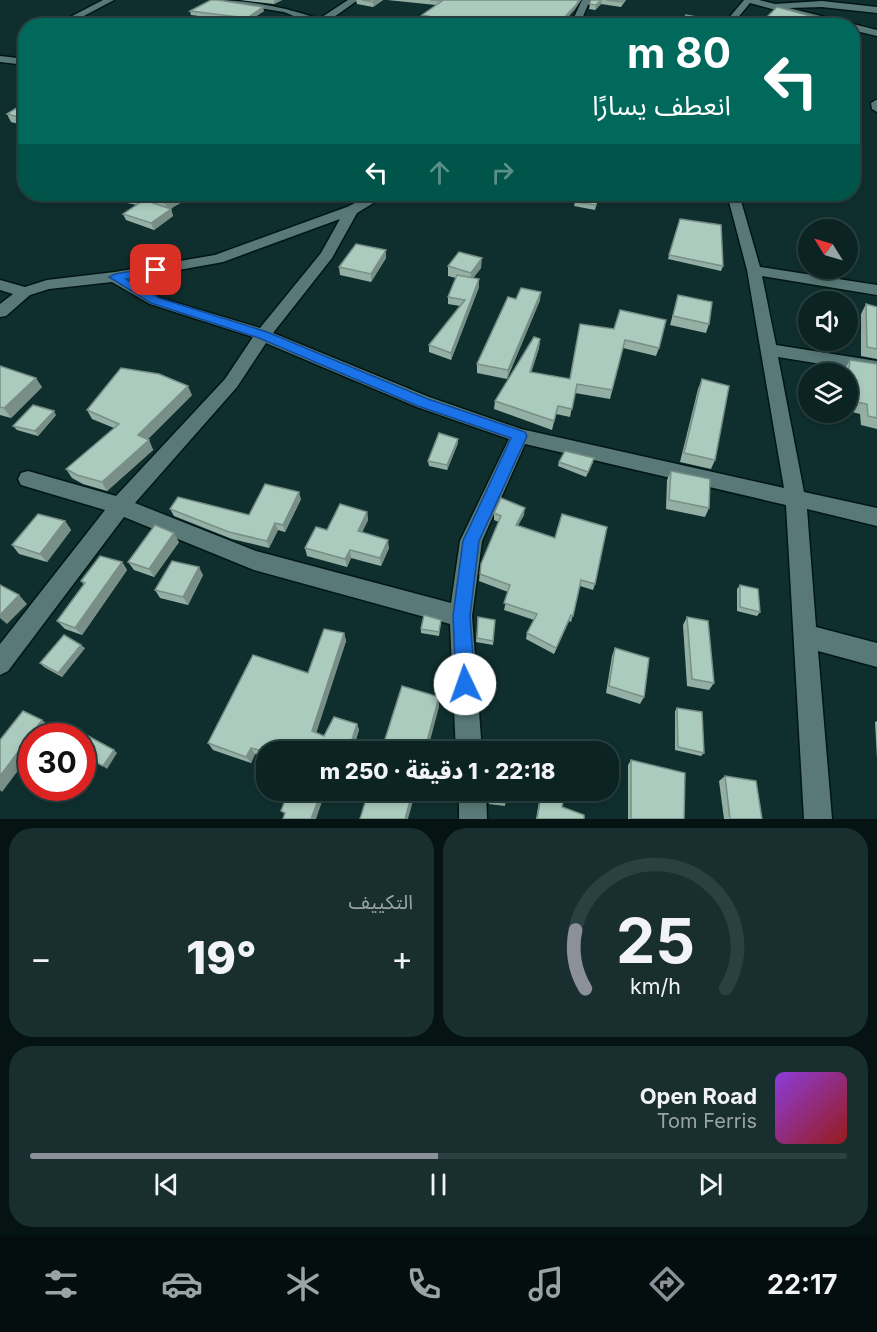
<!DOCTYPE html>
<html lang="ar">
<meta charset="utf-8">
<style>
:root{--surface:#0b2322;--page:#192f2f;--text:#f1f3f6;--muted:#9aa4a5;--line:#2b4040;--accent:#8c9099}
body{margin:0;font-family:Inter,"Noto Sans Arabic",sans-serif;background:var(--page);color:var(--text);direction:rtl;height:100vh;display:flex;flex-direction:column;font-size:22px;white-space:nowrap}
*{box-sizing:border-box;margin:0}
p{font-size:20px;color:var(--muted)}
.icon{flex:none;width:33px;height:33px;fill:none;stroke:currentColor;stroke-width:2;stroke-linecap:round;stroke-linejoin:round}
.map{position:relative;height:819px;overflow:hidden;direction:ltr}
.drawer{display:flex;flex-direction:column;gap:9px;padding:9px;background:#061313;flex:1}
.drawer>*{flex:none}
.guide{position:absolute;left:18px;top:18px;width:842px;height:183px;border-radius:24px;box-shadow:0 3px 9px #0003,0 0 0 2px var(--line);direction:rtl;background:#00695c;color:#fff;overflow:hidden}
.needle{width:39px;rotate:307deg}
.fabs{position:absolute;left:798px;top:219px;display:grid;gap:12px}
.fabs a{display:grid;place-items:center;width:60px;height:60px;border-radius:50%;background:var(--surface);box-shadow:0 3px 9px #0003,0 0 0 2px var(--line);font-size:30px}
.speed{position:absolute;left:18px;top:723px;display:flex;gap:12px;font-size:30px;font-weight:700;text-align:center}
.speed>*{display:grid;place-content:center;width:78px;height:78px;border-radius:50%;background:var(--surface);box-shadow:0 3px 9px #0003,0 0 0 2px var(--line);line-height:1}
.speed .limit{border:9px solid #d22;background:#fff;color:#111}
.pin{position:absolute;display:grid;place-items:center;width:51px;height:51px;color:#fff;margin:-26px;border-radius:12px;box-shadow:0 3px 9px #0006}
.me{position:absolute;width:66px;margin:-33px;rotate:357deg;stroke-linejoin:round;filter:drop-shadow(0 0 4px #0008)}
.turn{display:flex;align-items:center;gap:21px;height:126px;padding:0 30px;font-size:27px}
.turn .icon{width:78px;height:78px;stroke-width:2.5}
.turn b{display:block;font-size:42px;line-height:51px}
.lanes{display:flex;align-items:center;height:57px;padding:0 30px;background:#0003;justify-content:center;gap:30px;direction:ltr}
.lanes .off{opacity:.35}
.big{font-size:45px;font-weight:800;line-height:1.1}
.drawer .card{flex:1;display:flex;flex-direction:column;justify-content:center;gap:9px;min-width:0;padding:0 21px;border-radius:24px;background:var(--page)}
.drawer .dial{align-items:center;gap:0}
.dial svg{height:156px;overflow:visible;fill:none;stroke:var(--line);stroke-width:7;stroke-linecap:round;text-anchor:middle}
.dial text{fill:var(--text);stroke:none}
.song{display:flex;align-items:center;gap:18px}
.cover{width:72px;height:72px;border-radius:9px;background:linear-gradient(135deg,hsl(270 70% 55%),hsl(0 70% 35%))}
.played{height:6px;border-radius:3px;background:linear-gradient(90deg,var(--accent) 50%,var(--line) 50%)}
.keys{display:flex;justify-content:space-around;direction:ltr}
.heat{display:flex;justify-content:space-between;align-items:center;font-size:33px;direction:ltr}
.drawer .tiles{flex:1;display:grid;gap:9px;grid-template-columns:1fr 1fr}
.card:last-child{grid-column:span 2}
.trip{position:absolute;left:256px;top:741px;width:363px;height:60px;border-radius:24px;background:var(--surface);box-shadow:0 3px 9px #0003,0 0 0 2px var(--line);font-weight:800;line-height:60px;text-align:center;direction:rtl}
.menu{display:flex;height:96px;justify-content:space-around;align-items:center;background:#040e0e;color:var(--muted)}
.menu .icon{width:42px;height:42px}
.menu .active{color:var(--accent)}
.menu b{font-size:27px;color:var(--text)}
.map>svg:first-child{display:block}
</style>
<div class="map">
<svg width="877" height="819" viewBox="0 0 877 819">
<rect width="100%" height="100%" fill="#0f2f2e"/>
<g fill="none" stroke-linecap="round" stroke-linejoin="round">
<defs>
<g id="street">
<path d="M 103,0 L 114,0 L 65,26 L 53,26 Z"/>
<path d="M 210,0 C 248,0 283,6 319,19 L 348,0 L 358,0 L 327,22 L 334,26 L 318,26 L 284,12 Z"/>
<path d="M 582,0 L 590,0 L 579,26 L 570,26 Z"/>
<path d="M 744,0 L 759,0 L 775,4 L 822,1 L 877,7 L 877,13 L 822,7 L 789,8 L 877,30 L 877,36 L 852,30 L 852,26 L 834,26 L 750,3 L 731,26 L 722,26 Z"/>
<path d="M 0,56 L 26,59 L 26,65 L 0,62 Z"/>
<path d="M 876,100 L 877,100 L 877,112 L 872,109 L 871,103 Z"/>
<path d="M 373,194 L 388,194 L 357,213 L 332,258 L 273,333 L 429,397 L 521,429 L 784,488 L 747,270 L 727,194 L 739,194 L 760,267 L 877,285 L 877,295 L 762,276 L 776,345 L 877,361 L 877,373 L 778,357 L 804,492 L 877,508 L 877,526 L 807,509 L 816,627 L 877,643 L 877,667 L 818,651 L 832,819 L 804,819 L 786,505 L 525,444 L 482,541 L 472,616 L 482,752 L 456,752 L 450,624 L 254,570 L 124,517 L 8,671 L 0,675 L 0,644 L 105,510 L 21,485 L 18,479 L 21,473 L 28,471 L 116,496 L 225,379 L 253,337 L 150,304 L 112,282 L 49,289 L 30,295 L 6,316 L 0,317 L 0,304 L 13,294 L 0,290 L 0,280 L 25,287 L 47,280 L 115,272 L 215,255 L 347,207 ZM 340,219 L 321,253 L 260,328 L 160,298 L 129,279 L 223,262 ZM 266,343 L 417,407 L 509,439 L 460,541 L 451,603 L 256,551 L 135,503 L 237,387 Z"/>
<path d="M 459,790 L 486,790 L 487,819 L 459,819 Z"/>
</g>
</defs>
<use href="#street" stroke="#011615" stroke-width="3"/>
<use href="#street" fill="#587977" fill-rule="evenodd"/>
</g>
<g fill="#94afa4">
<path d="M 240,0 L 282,0 L 274,4 Z"/>
<path d="M 356,0 L 383,0 L 373,7 L 357,4 Z"/>
<path d="M 387,0 L 581,0 L 575,9 L 560,26 L 453,26 L 422,20 L 422,15 L 436,5 Z"/>
<path d="M 591,0 L 626,0 L 621,7 L 601,4 L 595,10 L 589,9 Z"/>
<path d="M 190,11 L 264,11 L 247,22 L 191,15 Z"/>
<path d="M 766,18 L 823,25 L 772,24 L 765,23 Z"/>
<path d="M 26,102 L 26,126 L 11,122 L 7,114 Z"/>
<path d="M 577,194 L 599,194 L 595,210 L 574,206 Z"/>
<path d="M 124,196 L 189,198 L 170,209 L 171,209 L 173,216 L 154,230 L 126,220 L 123,214 L 137,205 L 127,203 Z"/>
<path d="M 680,219 L 723,266 L 721,271 L 668,259 Z"/>
<path d="M 386,250 L 386,258 L 371,282 L 340,275 L 339,267 Z"/>
<path d="M 448,266 L 481,268 L 473,278 L 479,287 L 451,360 L 429,352 L 429,345 L 460,306 L 448,304 L 448,297 L 456,278 L 448,276 Z"/>
<path d="M 678,295 L 709,324 L 706,333 L 670,325 Z"/>
<path d="M 516,299 L 540,300 L 507,379 L 477,373 L 477,364 Z"/>
<path d="M 866,304 L 877,307 L 877,359 L 861,356 L 861,314 Z"/>
<path d="M 580,324 L 659,348 L 656,356 L 623,348 L 610,399 L 575,393 L 570,417 L 556,414 L 552,430 L 494,409 L 495,401 L 540,339 L 539,348 L 531,372 L 570,379 Z"/>
<path d="M 850,360 L 877,364 L 877,429 L 861,425 L 860,414 L 848,411 L 848,374 L 844,374 L 844,370 Z"/>
<path d="M 0,366 L 42,387 L 11,418 L 0,415 Z"/>
<path d="M 702,379 L 715,460 L 711,469 L 680,462 L 698,389 Z"/>
<path d="M 192,395 L 147,440 L 149,440 L 153,450 L 107,491 L 83,484 L 72,478 L 66,469 L 114,428 L 92,419 L 87,410 Z"/>
<path d="M 56,415 L 38,436 L 17,430 L 13,426 Z"/>
<path d="M 458,443 L 447,470 L 429,466 L 428,461 Z"/>
<path d="M 559,462 L 593,462 L 586,477 L 558,466 Z"/>
<path d="M 671,471 L 709,508 L 705,517 L 666,509 L 667,480 Z"/>
<path d="M 301,499 L 285,532 L 278,530 L 269,548 L 232,539 L 174,516 L 170,509 L 249,515 Z"/>
<path d="M 367,512 L 368,520 L 362,532 L 389,548 L 381,566 L 351,558 L 347,567 L 307,556 L 305,548 L 327,530 Z"/>
<path d="M 494,513 L 524,515 L 518,525 L 595,584 L 593,590 L 580,586 L 571,622 L 569,621 L 554,654 L 526,639 L 527,633 L 534,620 L 504,610 L 508,592 L 479,581 L 481,564 L 499,522 L 494,520 Z"/>
<path d="M 65,521 L 71,530 L 47,562 L 19,554 L 12,545 Z"/>
<path d="M 179,542 L 154,577 L 134,570 L 128,562 Z"/>
<path d="M 122,562 L 127,570 L 82,635 L 65,629 L 57,621 L 84,585 L 81,581 Z"/>
<path d="M 203,575 L 188,605 L 160,598 L 155,590 Z"/>
<path d="M 740,585 L 760,612 L 757,616 L 737,611 L 737,589 Z"/>
<path d="M 478,617 L 495,620 L 493,645 L 476,642 Z"/>
<path d="M 687,617 L 714,683 L 709,690 L 687,686 L 683,625 Z"/>
<path d="M 441,620 L 439,636 L 421,633 L 421,629 Z"/>
<path d="M 344,633 L 346,641 L 316,732 L 324,736 L 357,724 L 359,730 L 352,752 L 267,752 L 267,757 L 255,754 L 251,763 L 213,750 L 208,743 L 308,673 Z"/>
<path d="M 85,648 L 62,677 L 44,667 L 40,663 Z"/>
<path d="M 615,648 L 644,697 L 640,704 L 606,693 L 612,656 Z"/>
<path d="M 677,708 L 704,753 L 701,756 L 675,750 L 675,711 Z"/>
<path d="M 877,721 L 877,758 L 875,722 Z"/>
<path d="M 631,760 L 684,819 L 628,819 L 628,765 Z"/>
<path d="M 725,776 L 762,819 L 724,819 L 719,781 Z"/>
<path d="M 488,790 L 506,790 L 505,806 L 489,804 Z"/>
<path d="M 541,790 L 565,790 L 562,807 L 584,819 L 536,819 Z"/>
</g>
<g fill="#788e86">
<path d="M 274,0 L 282,0 L 274,4 Z"/>
<path d="M 376,0 L 383,0 L 373,7 L 373,2 Z"/>
<path d="M 579,0 L 581,0 L 575,9 L 560,26 L 556,26 Z"/>
<path d="M 602,0 L 601,4 L 595,10 L 596,5 Z"/>
<path d="M 263,7 L 264,11 L 247,22 L 247,18 Z"/>
<path d="M 182,194 L 188,194 L 189,198 L 168,210 L 165,203 Z"/>
<path d="M 171,209 L 173,216 L 154,230 L 151,223 Z"/>
<path d="M 386,250 L 386,258 L 371,282 L 371,274 Z"/>
<path d="M 482,258 L 481,268 L 470,282 L 471,273 Z"/>
<path d="M 479,279 L 479,287 L 451,360 L 451,353 Z"/>
<path d="M 541,292 L 540,300 L 507,379 L 508,370 Z"/>
<path d="M 540,339 L 539,348 L 529,380 L 530,372 Z"/>
<path d="M 36,378 L 42,387 L 11,418 L 4,408 Z"/>
<path d="M 188,386 L 192,395 L 143,444 L 138,435 Z"/>
<path d="M 54,411 L 56,415 L 38,436 L 35,431 Z"/>
<path d="M 458,439 L 458,443 L 447,470 L 447,465 Z"/>
<path d="M 149,440 L 153,450 L 107,491 L 102,482 Z"/>
<path d="M 299,492 L 301,499 L 285,532 L 283,525 Z"/>
<path d="M 525,508 L 524,515 L 515,531 L 516,525 Z"/>
<path d="M 367,512 L 368,520 L 359,539 L 358,531 Z"/>
<path d="M 65,521 L 71,530 L 47,562 L 40,554 Z"/>
<path d="M 275,523 L 278,530 L 269,548 L 267,541 Z"/>
<path d="M 174,533 L 179,542 L 154,577 L 149,569 Z"/>
<path d="M 388,540 L 389,548 L 381,566 L 380,558 Z"/>
<path d="M 350,550 L 351,558 L 347,567 L 345,559 Z"/>
<path d="M 122,562 L 127,570 L 82,635 L 75,628 Z"/>
<path d="M 199,567 L 203,575 L 188,605 L 183,597 Z"/>
<path d="M 19,595 L 27,604 L 7,624 L 0,618 L 0,615 Z"/>
<path d="M 571,615 L 569,621 L 554,654 L 556,648 Z"/>
<path d="M 344,633 L 346,641 L 315,737 L 312,731 Z"/>
<path d="M 81,645 L 85,648 L 62,677 L 58,673 Z"/>
<path d="M 439,697 L 439,707 L 427,752 L 424,752 Z"/>
<path d="M 42,720 L 51,727 L 43,736 L 32,736 L 32,752 L 2,792 L 0,790 L 0,776 Z"/>
<path d="M 357,724 L 359,730 L 352,752 L 348,752 Z"/>
<path d="M 251,748 L 255,754 L 251,763 L 246,757 Z"/>
<path d="M 114,750 L 117,753 L 107,769 L 103,766 Z"/>
<path d="M 322,790 L 326,790 L 316,819 L 311,819 Z"/>
<path d="M 413,790 L 416,790 L 408,819 L 405,819 Z"/>
</g>
<g fill="#accbbf" stroke="#788e86" stroke-width="1.5">
<path d="M 211,0 L 218,0 L 263,7 L 247,18 L 190,11 Z"/>
<path d="M 362,0 L 376,0 L 373,2 Z"/>
<path d="M 430,0 L 579,0 L 576,5 L 556,26 L 531,26 L 520,24 L 519,26 L 455,26 L 459,22 L 422,15 L 442,1 Z"/>
<path d="M 591,0 L 601,0 L 596,5 L 589,4 Z"/>
<path d="M 606,0 L 624,0 L 622,2 Z"/>
<path d="M 777,7 L 825,20 L 819,26 L 772,26 L 774,19 L 766,18 Z"/>
<path d="M 686,15 L 707,19 L 705,26 L 678,26 Z"/>
<path d="M 26,102 L 26,119 L 7,114 Z"/>
<path d="M 127,194 L 182,194 L 165,203 L 124,196 Z"/>
<path d="M 577,194 L 599,194 L 596,205 L 574,202 Z"/>
<path d="M 144,200 L 171,209 L 151,223 L 123,214 Z"/>
<path d="M 680,219 L 721,225 L 723,266 L 669,255 Z"/>
<path d="M 356,244 L 386,250 L 371,274 L 339,267 Z"/>
<path d="M 459,252 L 482,258 L 471,273 L 448,266 Z"/>
<path d="M 457,275 L 479,279 L 451,353 L 429,345 L 465,300 L 448,297 Z"/>
<path d="M 521,288 L 541,292 L 508,370 L 477,364 L 508,297 L 516,299 Z"/>
<path d="M 678,295 L 712,302 L 709,324 L 673,316 Z"/>
<path d="M 866,304 L 877,307 L 877,349 L 867,347 Z"/>
<path d="M 620,310 L 666,320 L 659,348 L 625,340 L 612,390 L 577,384 L 572,409 L 558,406 L 554,421 L 495,401 L 534,337 L 540,339 L 530,372 L 570,379 L 580,324 L 614,329 Z"/>
<path d="M 850,360 L 877,364 L 877,418 L 868,416 L 867,404 L 852,401 L 851,378 L 848,377 Z"/>
<path d="M 0,366 L 36,378 L 4,408 L 0,407 Z"/>
<path d="M 121,368 L 159,374 L 188,386 L 138,435 L 149,440 L 102,482 L 77,475 L 66,469 L 119,424 L 87,410 Z"/>
<path d="M 702,379 L 729,386 L 715,460 L 684,453 Z"/>
<path d="M 33,405 L 54,411 L 35,431 L 13,426 Z"/>
<path d="M 439,433 L 458,439 L 447,465 L 428,461 Z"/>
<path d="M 565,451 L 594,458 L 588,472 L 559,462 Z"/>
<path d="M 671,471 L 710,479 L 709,508 L 669,500 Z"/>
<path d="M 265,484 L 299,492 L 283,525 L 275,523 L 267,541 L 229,532 L 170,509 L 178,497 L 249,515 Z"/>
<path d="M 501,498 L 525,508 L 516,525 L 555,538 L 562,514 L 607,527 L 595,584 L 581,580 L 573,616 L 571,615 L 556,648 L 527,633 L 537,614 L 504,603 L 510,585 L 480,574 L 481,564 L 501,516 L 494,513 Z"/>
<path d="M 340,504 L 367,512 L 358,531 L 388,540 L 380,558 L 350,550 L 345,559 L 305,548 L 316,527 L 327,530 Z"/>
<path d="M 38,514 L 65,521 L 40,554 L 12,545 Z"/>
<path d="M 155,525 L 174,533 L 149,569 L 128,562 Z"/>
<path d="M 100,556 L 122,562 L 75,628 L 57,621 L 85,583 L 81,581 Z"/>
<path d="M 172,561 L 199,567 L 183,597 L 155,590 Z"/>
<path d="M 0,585 L 19,595 L 0,615 Z"/>
<path d="M 740,585 L 758,589 L 760,612 L 740,607 Z"/>
<path d="M 424,615 L 441,620 L 439,632 L 421,629 Z"/>
<path d="M 478,617 L 495,620 L 493,641 L 477,638 Z"/>
<path d="M 687,617 L 708,621 L 714,683 L 692,679 Z"/>
<path d="M 324,629 L 344,633 L 312,731 L 324,736 L 334,717 L 357,724 L 348,752 L 267,752 L 251,748 L 246,757 L 208,743 L 253,655 L 308,673 Z"/>
<path d="M 64,635 L 81,645 L 58,673 L 40,663 Z"/>
<path d="M 615,648 L 649,658 L 644,697 L 609,686 Z"/>
<path d="M 402,686 L 439,697 L 424,752 L 381,752 Z"/>
<path d="M 677,708 L 702,712 L 704,753 L 678,747 Z"/>
<path d="M 23,711 L 42,720 L 0,776 L 0,740 Z"/>
<path d="M 88,736 L 114,750 L 103,766 L 82,755 L 82,744 Z"/>
<path d="M 631,760 L 685,773 L 684,819 L 631,819 Z"/>
<path d="M 725,776 L 756,781 L 762,819 L 730,819 Z"/>
<path d="M 289,790 L 322,790 L 311,819 L 283,819 L 285,813 L 281,811 Z"/>
<path d="M 369,790 L 413,790 L 405,819 L 360,819 Z"/>
<path d="M 489,790 L 506,790 L 505,803 L 489,801 Z"/>
<path d="M 542,790 L 565,790 L 562,807 L 584,815 L 584,819 L 537,819 Z"/>
</g>
<path fill="#1a73e8" stroke="#114b97" stroke-width="1.5" d="M 156,267 L 160,268 L 160,272 L 126,279 L 159,298 L 267,332 L 428,399 L 525,432 L 527,436 L 479,541 L 470,616 L 475,684 L 472,690 L 465,693 L 459,690 L 456,684 L 453,616 L 463,541 L 511,438 L 418,406 L 259,338 L 151,303 L 109,277 L 115,274 Z"/>
</svg>
<div class="fabs">
<a><svg class="needle" viewBox="-14 -14 28 28"><path d="M0-13l5 13h-10z" fill="#e53935"/><path d="M0 13l5-13h-10z" fill="#9aa4a5"/></svg></a>
<a><svg class="icon" aria-label="sound" viewBox="0 0 24 24"><path d="M4 9h4l5-4v14l-5-4H4zM17 9q2 3 0 6"/></svg></a>
<a><svg class="icon" aria-label="layers" viewBox="0 0 24 24"><path d="M12 4l9 5-9 5-9-5zM3 14l9 5 9-5"/></svg></a>
</div>
<div class="speed"><div class="limit">30</div></div>
<div class="pin" style="left:156px;top:270px;background:#d93025"><svg class="icon" aria-label="arrive" viewBox="0 0 24 24"><path d="M6 21V4h12l-3 4 3 4H6"/></svg></div>
<svg class="me" style="left:465px;top:684px" viewBox="-20 -20 40 40"><circle r="19" fill="#fff"/><path d="M0-13L10 11 0 6-10 11z" fill="#1a73e8"/></svg>
<div class="trip">22:18 · 1 دقيقة · 250 m</div>
<div class="guide">
<div class="turn"><svg class="icon" aria-label="left" viewBox="0 0 24 24"><path d="M17 20v-9H6M10 6l-5 5 5 5"/></svg><div><b>80 m</b>انعطف يسارًا</div></div>
<div class="lanes"><svg class="icon" aria-label="left" viewBox="0 0 24 24"><path d="M17 20v-9H6M10 6l-5 5 5 5"/></svg><svg class="icon off" aria-label="ahead" viewBox="0 0 24 24"><path d="M12 20V5M6 11l6-6 6 6"/></svg><svg class="icon off" aria-label="right" viewBox="0 0 24 24"><path d="M7 20v-9h11M14 6l5 5-5 5"/></svg></div>
</div>
</div>
<section class="drawer">
<div class="tiles">
<div class="card dial"><svg viewBox="0 0 100 80">
<path d="M14 69A42 42 0 1 1 86 69"/>
<path d="M14 69A42 42 0 0 1 9 39" stroke="#8c9099"/>
<text x="50" y="56" font-size="32" font-weight="700">25</text>
<text x="50" y="72" font-size="11">km/h</text>
</svg></div>
<div class="card"><p>التكييف</p>
<div class="heat"><a>−</a><b class="big">19°</b><a>+</a></div>
</div>
<div class="card">
<div class="song"><i class="cover"></i><div><b>Open Road</b><p>Tom Ferris</p></div></div>
<div class="played"></div>
<div class="keys"><svg class="icon" aria-label="previous" viewBox="0 0 24 24"><path d="M18 5L8 12l10 7zM5 5v14"/></svg><svg class="icon" aria-label="pause" viewBox="0 0 24 24"><path d="M8 5v14M16 5v14"/></svg><svg class="icon" aria-label="next" viewBox="0 0 24 24"><path d="M6 5l10 7-10 7zM19 5v14"/></svg></div>
</div>
</div>
</section>
<nav class="menu">
<b>22:17</b>
<svg class="icon active" aria-label="directions" viewBox="0 0 24 24"><path d="M12 3l9 9-9 9-9-9zM9 14v-3h6M13 9l2 2-2 2"/></svg>
<svg class="icon" aria-label="music" viewBox="0 0 24 24"><path d="M9 18V5l10-2v13"/><circle cx="6" cy="18" r="3"/><circle cx="16" cy="16" r="3"/></svg>
<svg class="icon" aria-label="phone" viewBox="0 0 24 24"><path d="M5 4h4l2 5-3 2q2 4 5 5l2-3 5 2v4C11 20 4 13 5 4z"/></svg>
<svg class="icon" aria-label="climate" viewBox="0 0 24 24"><path d="M12 3v18M4 7l16 10M4 17L20 7"/></svg>
<svg class="icon" aria-label="car" viewBox="0 0 24 24"><path d="M5 17H2v-5l4-1 3-4h7l3 4 3 1v5h-3M9 17h6M6 11h13"/><circle cx="7" cy="17" r="2"/><circle cx="17" cy="17" r="2"/></svg>
<svg class="icon" aria-label="filters" viewBox="0 0 24 24"><path d="M4 7h16M4 17h16"/><circle cx="9" cy="7" r="2"/><circle cx="15" cy="17" r="2"/></svg>
</nav>
